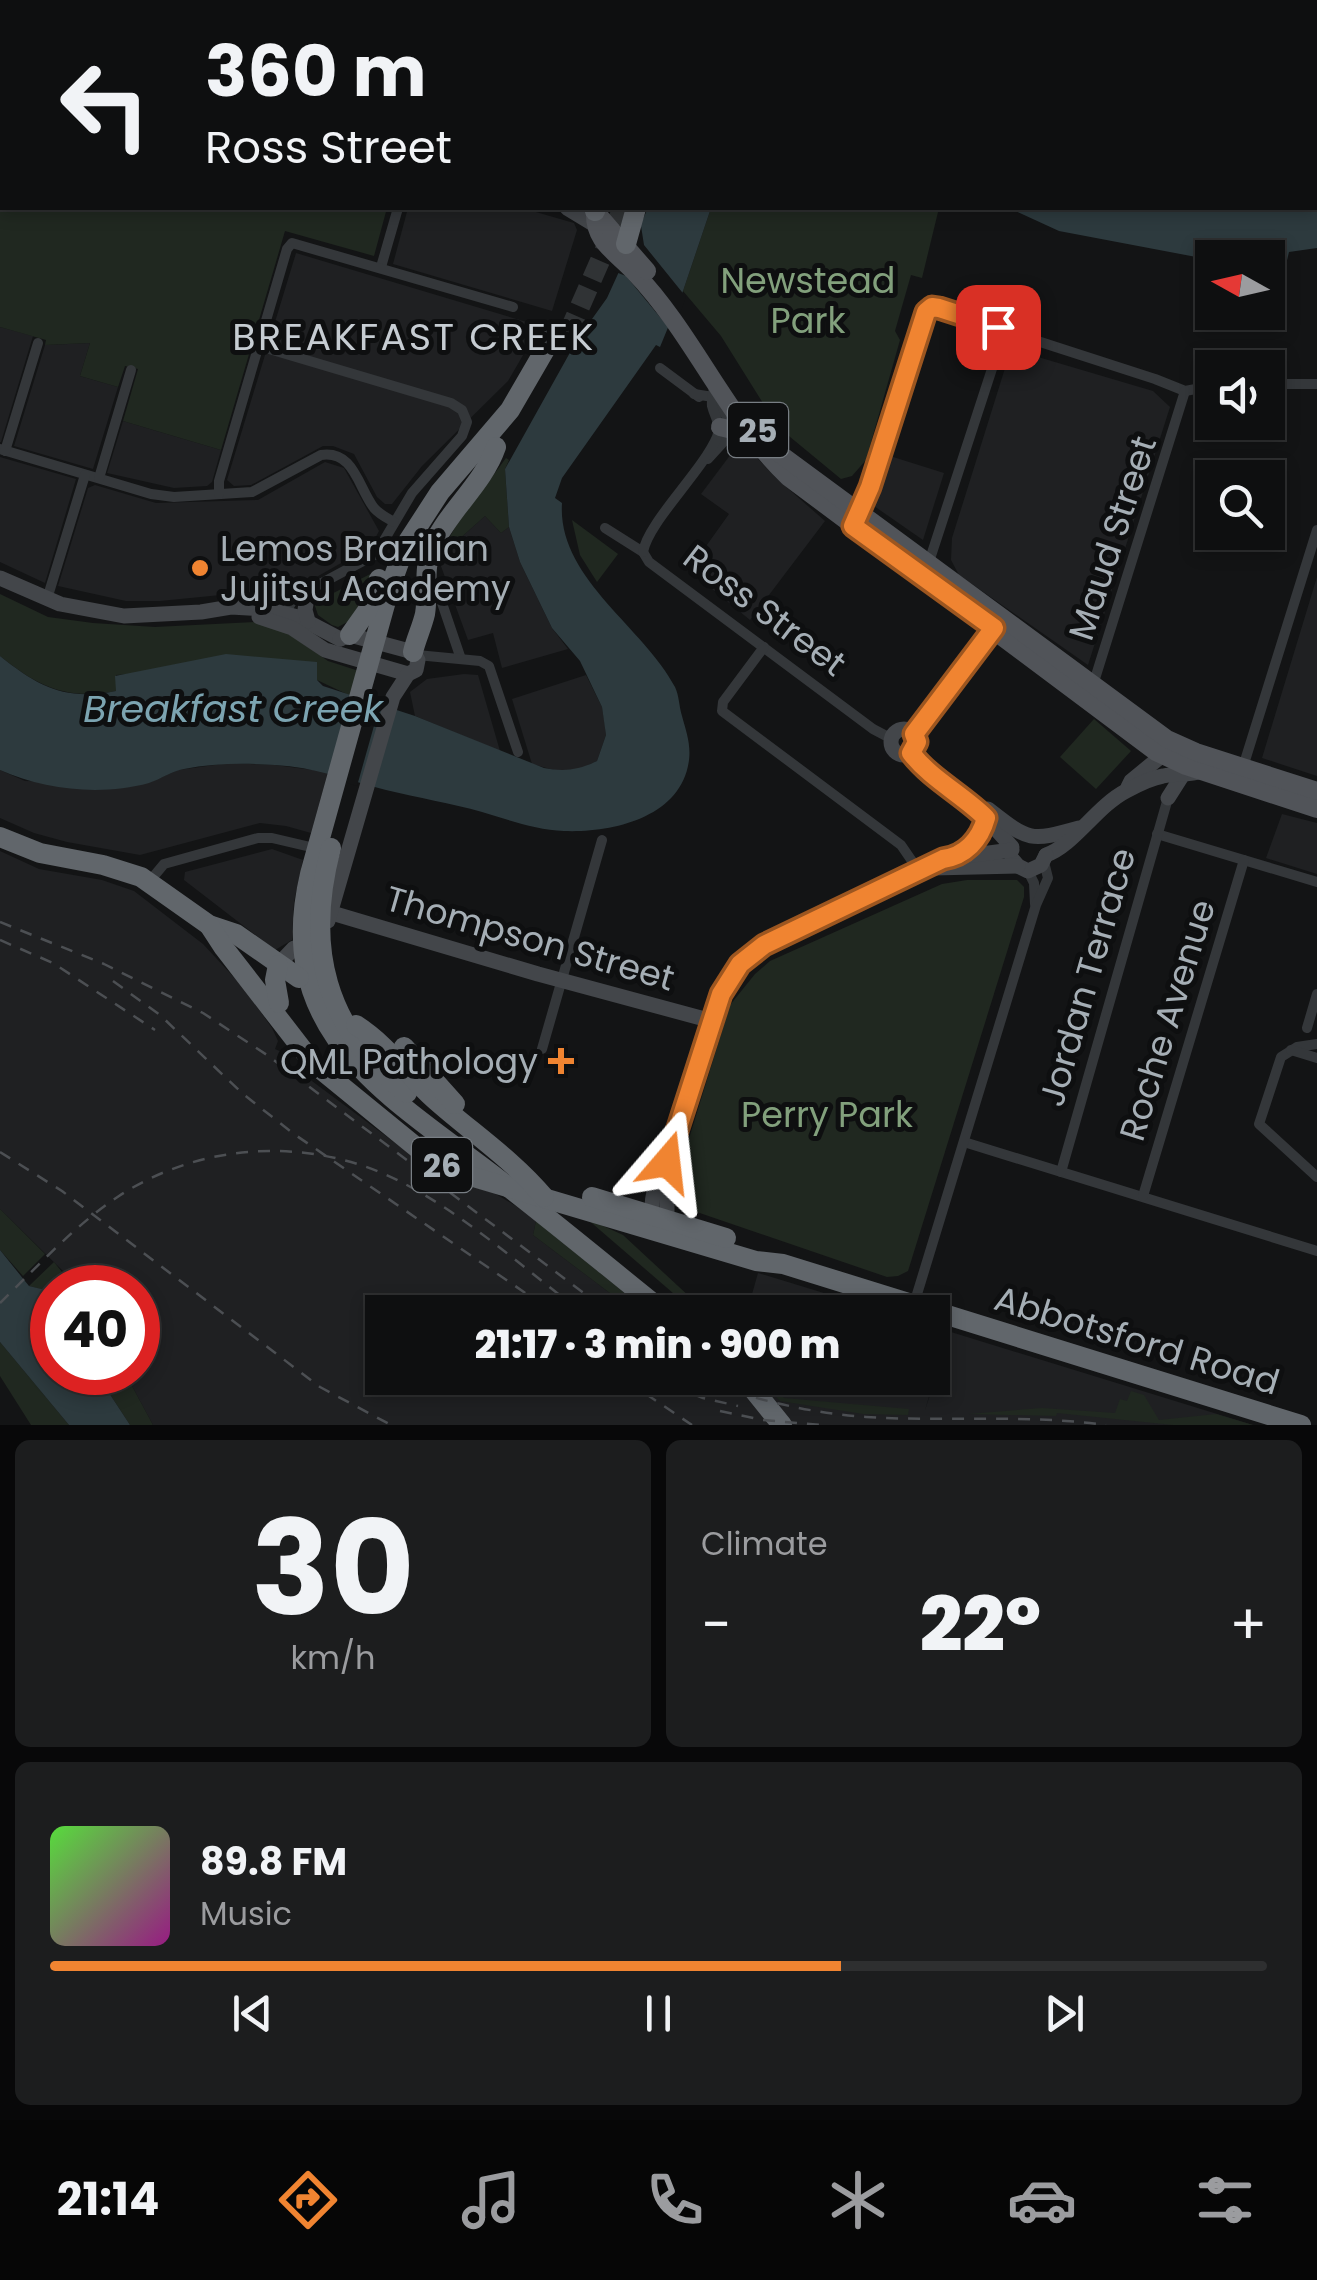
<!DOCTYPE html>
<meta charset="utf-8">
<style>
:root{--surface:#0e0f10;--page:#1c1d1e;--text:#f1f3f6;--muted:#9b9c9f;--line:#2e2f30;--accent:#f08431}
body{margin:0;font-family:Poppins,sans-serif;background:var(--page);color:var(--text);height:100vh;display:flex;flex-direction:column;font-size:38px;white-space:nowrap}
*{box-sizing:border-box;margin:0}
p{font-size:32px;color:var(--muted)}
.icon{flex:none;width:55px;height:55px;fill:none;stroke:currentColor;stroke-width:2;stroke-linecap:round;stroke-linejoin:round}
.map{position:relative;height:1425px;overflow:hidden}
.panel{display:flex;flex-direction:column;gap:15px;padding:15px;background:#080809;flex:1}
.panel>*{flex:none}
.hud{position:absolute;left:0px;top:0px;width:1318px;height:210px;box-shadow:0 5px 15px #0003,0 0 0 2px var(--line);background:#0e0f10;color:var(--text);overflow:hidden}
.needle{width:65px;rotate:278deg}
.fabs{position:absolute;left:1195px;top:240px;display:grid;gap:20px}
.fabs a{display:grid;place-items:center;width:90px;height:90px;border-radius:0px;background:var(--surface);box-shadow:0 5px 15px #0003,0 0 0 2px var(--line);font-size:50px}
.speed{position:absolute;left:30px;top:1265px;display:flex;gap:20px;font-size:50px;font-weight:700;text-align:center}
.speed>*{display:grid;place-content:center;width:130px;height:130px;border-radius:50%;background:var(--surface);box-shadow:0 5px 15px #0003,0 0 0 2px var(--line);line-height:1}
.speed .limit{border:15px solid #d22;background:#fff;color:#111}
.pin{position:absolute;display:grid;place-items:center;width:85px;height:85px;color:#fff;margin:-42px;border-radius:20px;box-shadow:0 5px 15px #0006}
.me{position:absolute;width:110px;margin:-55px;rotate:17deg;stroke-linejoin:round;filter:drop-shadow(0 0 8px #0008)}
.turn{display:flex;align-items:center;gap:35px;height:210px;padding:0 40px;font-size:45px}
.turn .icon{width:130px;height:130px;stroke-width:2.5}
.turn b{display:block;font-size:70px;line-height:85px}
.big{font-size:75px;font-weight:800;line-height:1.1}
.panel .tile{flex:1;display:flex;flex-direction:column;justify-content:center;gap:15px;min-width:0;padding:0 35px;border-radius:15px;background:var(--page)}
.panel .dial{align-items:center;gap:0}
.dial b{font-size:130px;line-height:1}
.song{display:flex;align-items:center;gap:30px}
.cover{width:120px;height:120px;border-radius:15px;background:linear-gradient(135deg,hsl(110 70% 55%),hsl(310 70% 35%))}
.played{height:10px;border-radius:5px;background:linear-gradient(90deg,var(--accent) 65%,var(--line) 65%)}
.keys{display:flex;justify-content:space-around;direction:ltr}
.heat{display:flex;justify-content:space-between;align-items:center;font-size:55px;direction:ltr}
.panel .tiles{flex:1;display:grid;gap:15px;grid-template-columns:1fr 1fr}
.tile:last-child{grid-column:span 2}
.trip{position:absolute;left:365px;top:1295px;width:585px;height:100px;border-radius:0px;background:var(--surface);box-shadow:0 5px 15px #0003,0 0 0 2px var(--line);font-weight:800;line-height:100px;text-align:center}
.dock{display:flex;height:160px;justify-content:space-around;align-items:center;background:#060606;color:var(--muted)}
.dock .icon{width:70px;height:70px}
.dock .selected{color:var(--accent)}
.dock b{font-size:45px;color:var(--text)}
.map>svg:first-child{display:block}
</style>
<div class="map">
<svg width="1317" height="1425" viewBox="0 0 1317 1425">
<rect width="100%" height="100%" fill="#131415"/>
<g fill="#1f2022">
<path d="M 408,208 L 522,208 L 574,223 L 577,230 L 552,311 L 393,264 Z"/>
<path d="M 296,253 L 540,326 L 508,381 L 422,466 L 392,504 L 385,504 L 377,497 L 354,454 L 333,446 L 323,446 L 251,485 L 234,486 L 227,480 Z"/>
<path d="M 0,327 L 33,336 L 1,442 L 0,442 Z"/>
<path d="M 90,343 L 80,376 L 118,387 L 93,469 L 14,446 L 45,345 Z"/>
<path d="M 1011,349 L 1153,391 L 1170,407 L 1088,665 L 959,575 L 951,560 L 952,538 Z"/>
<path d="M 123,421 L 221,450 L 212,482 L 207,486 L 174,488 L 107,473 Z"/>
<path d="M 737,446 L 747,447 L 775,477 L 825,521 L 750,620 L 689,570 L 729,514 L 701,494 Z"/>
<path d="M 890,456 L 944,473 L 923,540 L 874,506 Z"/>
<path d="M 0,457 L 76,479 L 45,583 L 0,562 Z"/>
<path d="M 325,462 L 344,468 L 379,531 L 371,546 L 313,579 L 291,588 L 160,601 L 126,601 L 58,586 L 88,488 L 95,485 L 156,503 L 258,500 Z"/>
<path d="M 485,516 L 501,533 L 509,527 L 520,562 L 552,628 L 568,649 L 502,668 L 493,633 L 468,640 L 438,558 Z"/>
<path d="M 1317,577 L 1317,776 L 1262,758 Z"/>
<path d="M 464,674 L 478,675 L 500,751 L 415,716 L 410,692 L 427,679 Z"/>
<path d="M 586,675 L 602,707 L 605,725 L 606,735 L 597,761 L 578,770 L 561,772 L 532,764 L 512,699 Z"/>
<path d="M 229,763 L 275,765 L 328,772 L 311,833 L 286,826 L 260,823 L 140,855 L 67,842 L 34,833 L 0,818 L 0,770 L 25,781 L 148,783 L 178,770 Z"/>
<path d="M 1282,814 L 1317,823 L 1317,874 L 1266,858 Z"/>
<path d="M 272,849 L 303,860 L 294,902 L 292,940 L 275,950 L 184,880 L 185,872 Z"/>
<path d="M 0,851 L 39,869 L 102,880 L 134,891 L 203,944 L 243,987 L 272,1028 L 278,1041 L 275,1049 L 286,1054 L 285,1061 L 425,1165 L 469,1192 L 474,1187 L 494,1193 L 516,1206 L 536,1221 L 533,1235 L 635,1312 L 382,1312 L 382,1378 L 730,1378 L 781,1396 L 767,1378 L 932,1378 L 933,1327 L 948,1332 L 925,1410 L 951,1332 L 1253,1425 L 153,1425 L 125,1373 L 138,1372 L 138,1288 L 74,1287 L 66,1274 L 0,1209 Z"/>
<path d="M 758,1273 L 765,1275 L 886,1312 L 747,1312 Z"/>
</g>
<g fill="#202820">
<path d="M 0,0 L 402,0 L 2,2 L 2,208 L 387,208 L 374,256 L 285,231 L 221,450 L 123,421 L 138,369 L 125,366 L 118,387 L 80,376 L 90,343 L 45,345 L 46,340 L 0,327 Z"/>
<path d="M 711,208 L 939,208 L 922,278 L 911,275 L 895,331 L 900,340 L 866,460 L 852,476 L 841,479 L 778,427 L 721,336 L 683,291 Z"/>
<path d="M 506,458 L 509,460 L 505,469 L 509,527 L 501,533 L 485,516 L 438,558 L 457,524 Z"/>
<path d="M 572,520 L 618,554 L 597,582 L 580,555 Z"/>
<path d="M 376,571 L 351,620 L 338,627 L 332,625 L 318,615 L 314,603 L 318,601 Z"/>
<path d="M 0,594 L 48,617 L 93,623 L 155,627 L 255,622 L 284,631 L 328,661 L 362,672 L 355,698 L 317,680 L 316,662 L 116,675 L 117,691 C 65,700 39,687 0,656 Z"/>
<path d="M 1094,719 L 1131,751 L 1096,789 L 1060,757 Z"/>
<path d="M 967,880 L 1017,880 L 1024,887 L 1024,897 L 908,1271 L 898,1276 L 887,1277 L 688,1209 L 677,1195 L 679,1171 L 730,1005 L 755,974 L 770,961 L 942,884 Z"/>
<path d="M 0,1209 L 45,1254 L 23,1276 L 0,1250 Z"/>
<path d="M 586,1218 L 623,1235 L 706,1312 L 695,1312 Z"/>
<path d="M 536,1221 L 648,1312 L 635,1312 L 533,1235 Z"/>
<path d="M 54,1262 L 74,1287 L 52,1288 L 52,1296 L 49,1291 L 29,1286 Z"/>
<path d="M 0,1342 L 69,1425 L 31,1425 L 0,1376 Z"/>
<path d="M 96,1373 L 125,1373 L 153,1425 L 130,1425 Z"/>
<path d="M 769,1380 L 784,1398 L 909,1409 L 908,1415 L 863,1414 L 780,1401 L 765,1384 Z"/>
<path d="M 1131,1391 L 1144,1395 L 1159,1420 L 1216,1414 L 1253,1425 L 1173,1425 L 1057,1413 L 1056,1416 L 968,1414 L 1042,1408 L 1115,1413 L 1120,1399 L 1127,1401 Z"/>
</g>
<g fill="#2d3a3e">
<path d="M 689,0 L 1317,0 L 1317,248 L 1289,252 L 1284,273 L 1268,270 L 1268,258 L 1212,260 L 1059,231 L 1009,208 L 1315,208 L 1315,2 Z"/>
<path d="M 648,208 L 711,208 L 683,291 L 660,347 L 656,345 L 562,478 L 555,498 L 562,503 C 557,578 643,626 675,687 C 679,695 679,706 682,716 C 686,731 691,744 689,760 C 682,817 613,833 564,831 C 536,830 509,820 482,812 C 451,803 418,798 386,790 C 348,780 314,767 275,765 C 245,763 214,763 184,769 C 172,771 161,779 149,783 C 101,796 45,790 0,770 L 0,656 C 39,687 65,701 116,691 L 115,676 L 226,654 L 317,662 L 317,680 L 323,686 L 415,716 L 544,768 C 564,772 578,770 597,761 L 606,735 L 602,707 L 580,661 L 552,628 L 520,562 L 509,527 L 505,469 L 577,340 L 607,298 Z"/>
<path d="M 0,1250 L 29,1286 L 50,1291 L 52,1296 L 52,1372 L 96,1373 L 130,1425 L 69,1425 L 0,1342 Z"/>
</g>
<g fill="#131415">
<path d="M 641,226 L 644,245 L 686,297 L 673,333 L 626,276 L 613,271 L 624,247 Z"/>
<path d="M 352,692 L 381,701 L 357,786 L 328,777 Z"/>
</g>
<g fill="none" stroke-linecap="round" stroke-linejoin="round">
<path stroke="#303335" stroke-width="20" stroke-dasharray="20 10" stroke-linecap="butt" d="M 568,334 L 623,208"/>
<g stroke="#34373a" stroke-width="10">
<path d="M 381,267 L 398,208"/>
<path d="M 259,346 L 451,403 L 462,410 L 467,422 L 462,436 L 412,493 L 376,554 L 294,598 L 283,617"/>
<path d="M 660,368 L 699,397"/>
<path d="M 1268,384 L 1317,384"/>
<path d="M 694,394 L 713,397 L 728,418 L 729,436 L 708,459"/>
<path d="M 0,449 L 151,494 L 174,497 L 252,492 L 321,455 C 354,450 358,487 374,508 C 379,514 387,518 394,522"/>
<path d="M 5,451 L 38,343"/>
<path d="M 99,478 L 131,370"/>
<path d="M 219,494 L 219,481 L 287,249 L 292,243 L 513,307"/>
<path d="M 858,516 L 872,481 L 923,320 L 932,307 L 1155,379 L 1185,391 L 1212,386"/>
<path d="M 605,528 L 643,552 L 649,562 L 873,729 L 892,739"/>
<path d="M 643,552 C 648,522 702,472 717,437 C 722,423 715,419 712,406 C 711,399 714,390 715,383"/>
<path d="M 929,562 L 1004,332"/>
<path d="M 47,599 L 85,475"/>
<path d="M 442,603 L 461,659"/>
<path d="M 764,647 L 723,702 L 722,711 L 901,845 L 912,861 L 915,873"/>
<path d="M 417,655 L 480,661 L 489,666 L 518,752"/>
<path d="M 1093,685 L 1185,391"/>
<path d="M 1243,767 L 1317,530"/>
<path d="M 1157,834 L 1317,882"/>
<path d="M 1028,871 L 1034,883 L 1035,904"/>
<path d="M 149,882 L 164,864 L 258,838 L 272,838 L 319,849"/>
<path d="M 1307,1028 L 1317,994"/>
<path d="M 1317,1044 L 1297,1047 L 1281,1057 L 1259,1124 L 1317,1177"/>
<path d="M 542,1049 L 602,840"/>
<path d="M 1291,1050 L 1317,1058"/>
<path d="M 964,1142 L 1317,1251"/>
<path d="M 1061,1172 L 1168,798"/>
<path d="M 1143,1196 L 1244,860"/>
<path d="M 914,1304 L 1036,905 L 1048,878 L 1044,862"/>
</g>
<g stroke="#43464a" stroke-width="15">
<path d="M 417,0 L 417,2"/>
<path d="M 567,208 L 595,225"/>
<path d="M 0,578 L 60,604 L 124,616 L 201,612 L 231,607 L 266,609 L 298,617 L 340,639"/>
<path d="M 308,591 L 305,610 L 308,621"/>
<path d="M 259,617 L 292,628 L 325,650 L 408,674"/>
<circle cx="904" cy="742" r="13"/>
<path d="M 914,734 L 999,622"/>
<path d="M 911,753 L 922,766 L 974,805 L 1012,847"/>
<path d="M 1128,787 L 1131,781 L 1170,749"/>
<path d="M 1168,798 L 1182,776"/>
<path d="M 988,809 C 1029,841 1029,842 1079,828"/>
<path d="M 1046,855 C 1073,846 1097,806 1126,791 C 1137,785 1151,778 1163,776 C 1178,773 1188,776 1202,771"/>
<path d="M 958,857 L 978,839 L 986,818"/>
<path d="M 1012,859 L 1018,866 L 1028,871 L 1041,865 L 1046,855"/>
<path d="M 933,868 L 1018,866"/>
<path d="M 332,913 L 538,974 L 712,1021"/>
<path d="M 328,921 L 393,697 L 408,674 L 416,670 L 418,660 L 413,652 L 350,635 L 340,639"/>
<path d="M 278,965 L 294,948"/>
<path d="M 667,1171 L 667,1228"/>
<path d="M 654,1223 C 648,1199 656,1183 667,1162 L 725,986 L 740,964 L 764,945 L 943,859 L 1012,850"/>
</g>
<g stroke="#515459" stroke-width="18">
<path d="M 595,211 C 593,242 617,253 635,273 C 694,335 727,419 788,477 L 1156,752 L 1186,766 L 1317,809"/>
<path d="M 595,211 L 647,271"/>
<path d="M 720,427 L 749,434"/>
<path d="M 776,451 L 1167,739 L 1196,752 L 1317,791"/>
</g>
<g stroke="#61666b" stroke-width="20">
<path d="M 650,0 L 651,2"/>
<path d="M 669,0 L 670,2"/>
<path d="M 595,211 L 596,208"/>
<path d="M 626,244 L 636,208"/>
<path d="M 557,329 L 510,410 L 440,492 L 405,546 L 389,590 L 310,874 C 272,1034 390,1096 498,1179 C 554,1222 609,1268 664,1312"/>
<path d="M 350,635 L 367,611 L 379,579"/>
<path d="M 413,652 C 416,639 422,627 425,614 C 429,590 422,569 433,545 C 450,509 483,484 496,447"/>
<path d="M 0,837 L 40,853 L 103,865 L 141,877 L 209,925 L 236,934 L 299,978"/>
<path d="M 331,848 C 305,946 324,1029 407,1093"/>
<path d="M 209,925 L 224,948 L 313,1063 L 416,1147 L 453,1171 L 756,1261 L 783,1264 L 1301,1425"/>
<path d="M 278,965 L 275,980 L 279,1003"/>
<path d="M 356,1025 C 387,1045 407,1074 434,1099 C 471,1132 512,1159 544,1197"/>
<path d="M 404,1047 L 455,1104"/>
<path d="M 592,1197 L 726,1238"/>
<path d="M 744,1378 L 782,1425"/>
</g>
<g stroke="#4c4f53" stroke-width="2.5" stroke-dasharray="12 10" stroke-linecap="butt">
<path d="M 0,922 L 104,964 L 203,1013 L 267,1055 L 609,1312"/>
<path d="M 0,940 L 53,963 L 155,1030"/>
<path d="M 113,981 L 160,1015 L 243,1094 L 294,1134 L 553,1312"/>
<path d="M 0,1152 L 62,1191 L 320,1387 L 391,1425"/>
<path d="M 0,1303 C 38,1266 75,1225 119,1196 C 203,1141 314,1136 403,1183 C 467,1216 524,1269 582,1312"/>
<path d="M 629,1378 L 665,1395"/>
<path d="M 653,1378 L 703,1398 L 738,1406"/>
<path d="M 693,1378 C 749,1398 807,1413 866,1417 C 946,1422 1026,1414 1106,1425"/>
<path d="M 646,1394 L 692,1425"/>
<path d="M 720,1411 L 763,1420 L 821,1425"/>
</g>
</g>
<g fill="none" stroke-linecap="round" stroke-linejoin="round">
<defs>
<path id="route" d="M 667,1162 L 721,994 L 740,964 L 764,945 L 943,859 C 965,856 980,840 986,818 C 963,795 931,779 911,753 L 917,742 L 914,734 L 994,628 L 853,526 L 870,487 L 926,312 L 932,307 L 939,308 L 998,327"/>
</defs>
<use href="#route" stroke="#9c5620" stroke-width="25"/>
<use href="#route" stroke="#f08431" stroke-width="18"/>
</g>
<g fill="#f08431" stroke="#0e0f10" stroke-width="4">
<circle cx="200" cy="568" r="10"/>
<path d="M556 1046h10v10h10v10h-10v10h-10v-10h-10v-10h10z"/>
</g>
<g text-anchor="middle" dominant-baseline="central" stroke-width="10" stroke-linejoin="round" paint-order="stroke">
<g fill="#0e0f10" stroke="#787e84" stroke-width="2.5">
<rect x="728" y="403" width="60" height="54" rx="8"/>
<rect x="412" y="1138" width="60" height="54" rx="8"/>
</g>
<g font-size="32" font-weight="bold" fill="#a5aeb5">
<text x="758" y="430">25</text>
<text x="442" y="1165">26</text>
</g>
<g font-size="35" fill="#82a07c" stroke="#0e0f10">
<text x="808" y="280">Newstead<tspan x="808" dy="40">Park</tspan></text>
<text x="827" y="1114">Perry Park</text>
</g>
<g font-size="35" fill="#a5aeb5" stroke="#0e0f10">
<text transform="translate(1112 538) rotate(-72)">Maud Street</text>
<text transform="translate(765 610) rotate(37)">Ross Street</text>
<text transform="translate(530 938) rotate(16)">Thompson Street</text>
<text transform="translate(1087 977) rotate(-74)">Jordan Terrace</text>
<text transform="translate(1167 1020) rotate(-73)">Roche Avenue</text>
<text transform="translate(1137 1340) rotate(17)">Abbotsford Road</text>
</g>
<g font-size="35" fill="#a5aeb5" stroke="#0e0f10" text-anchor="start">
<text x="220" y="548">Lemos Brazilian<tspan x="220" dy="40">Jujitsu Academy</tspan></text>
<text x="538" y="1061" text-anchor="end">QML Pathology</text>
</g>
<g font-size="38" letter-spacing="2.5" fill="#c6ccd2" stroke="#0e0f10">
<text x="414" y="336">BREAKFAST CREEK</text>
</g>
<g font-size="38" font-style="italic" fill="#7ca4b1" stroke="#0e0f10">
<text x="233" y="708">Breakfast Creek</text>
</g>
</g>
</svg>
<div class="fabs">
<a><svg class="needle" viewBox="-14 -14 28 28"><path d="M0-13l5 13h-10z" fill="#e53935"/><path d="M0 13l5-13h-10z" fill="#9b9c9f"/></svg></a>
<a><svg class="icon" aria-label="sound" viewBox="0 0 24 24"><path d="M4 9h4l5-4v14l-5-4H4zM17 9q2 3 0 6"/></svg></a>
<a><svg class="icon" aria-label="search" viewBox="0 0 24 24"><circle cx="10" cy="10" r="6"/><path d="M15 15l6 6"/></svg></a>
</div>
<div class="speed"><div class="limit">40</div></div>
<div class="pin" style="left:998px;top:327px;background:#d93025"><svg class="icon" aria-label="arrive" viewBox="0 0 24 24"><path d="M6 21V4h12l-3 4 3 4H6"/></svg></div>
<svg class="me" style="left:667px;top:1162px" viewBox="-20 -20 40 40"><path d="M0-17L14 15 0 8-14 15z" fill="#f08431" stroke="#fff" stroke-width="4"/></svg>
<div class="trip">21:17 · 3 min · 900 m</div>
<div class="hud">
<div class="turn"><svg class="icon" aria-label="left" viewBox="0 0 24 24"><path d="M17 20v-9H6M10 6l-5 5 5 5"/></svg><div><b>360 m</b>Ross Street</div></div>
</div>
</div>
<section class="panel">
<div class="tiles">
<div class="tile dial"><b>30</b><p>km/h</p></div>
<div class="tile"><p>Climate</p>
<div class="heat"><a>−</a><b class="big">22°</b><a>+</a></div>
</div>
<div class="tile">
<div class="song"><i class="cover"></i><div><b>89.8 FM</b><p>Music</p></div></div>
<div class="played"></div>
<div class="keys"><svg class="icon" aria-label="previous" viewBox="0 0 24 24"><path d="M18 5L8 12l10 7zM5 5v14"/></svg><svg class="icon" aria-label="pause" viewBox="0 0 24 24"><path d="M8 5v14M16 5v14"/></svg><svg class="icon" aria-label="next" viewBox="0 0 24 24"><path d="M6 5l10 7-10 7zM19 5v14"/></svg></div>
</div>
</div>
</section>
<nav class="dock">
<b>21:14</b>
<svg class="icon selected" aria-label="directions" viewBox="0 0 24 24"><path d="M12 3l9 9-9 9-9-9zM9 14v-3h6M13 9l2 2-2 2"/></svg>
<svg class="icon" aria-label="music" viewBox="0 0 24 24"><path d="M9 18V5l10-2v13"/><circle cx="6" cy="18" r="3"/><circle cx="16" cy="16" r="3"/></svg>
<svg class="icon" aria-label="phone" viewBox="0 0 24 24"><path d="M5 4h4l2 5-3 2q2 4 5 5l2-3 5 2v4C11 20 4 13 5 4z"/></svg>
<svg class="icon" aria-label="climate" viewBox="0 0 24 24"><path d="M12 3v18M4 7l16 10M4 17L20 7"/></svg>
<svg class="icon" aria-label="car" viewBox="0 0 24 24"><path d="M5 17H2v-5l4-1 3-4h7l3 4 3 1v5h-3M9 17h6M6 11h13"/><circle cx="7" cy="17" r="2"/><circle cx="17" cy="17" r="2"/></svg>
<svg class="icon" aria-label="filters" viewBox="0 0 24 24"><path d="M4 7h16M4 17h16"/><circle cx="9" cy="7" r="2"/><circle cx="15" cy="17" r="2"/></svg>
</nav>
